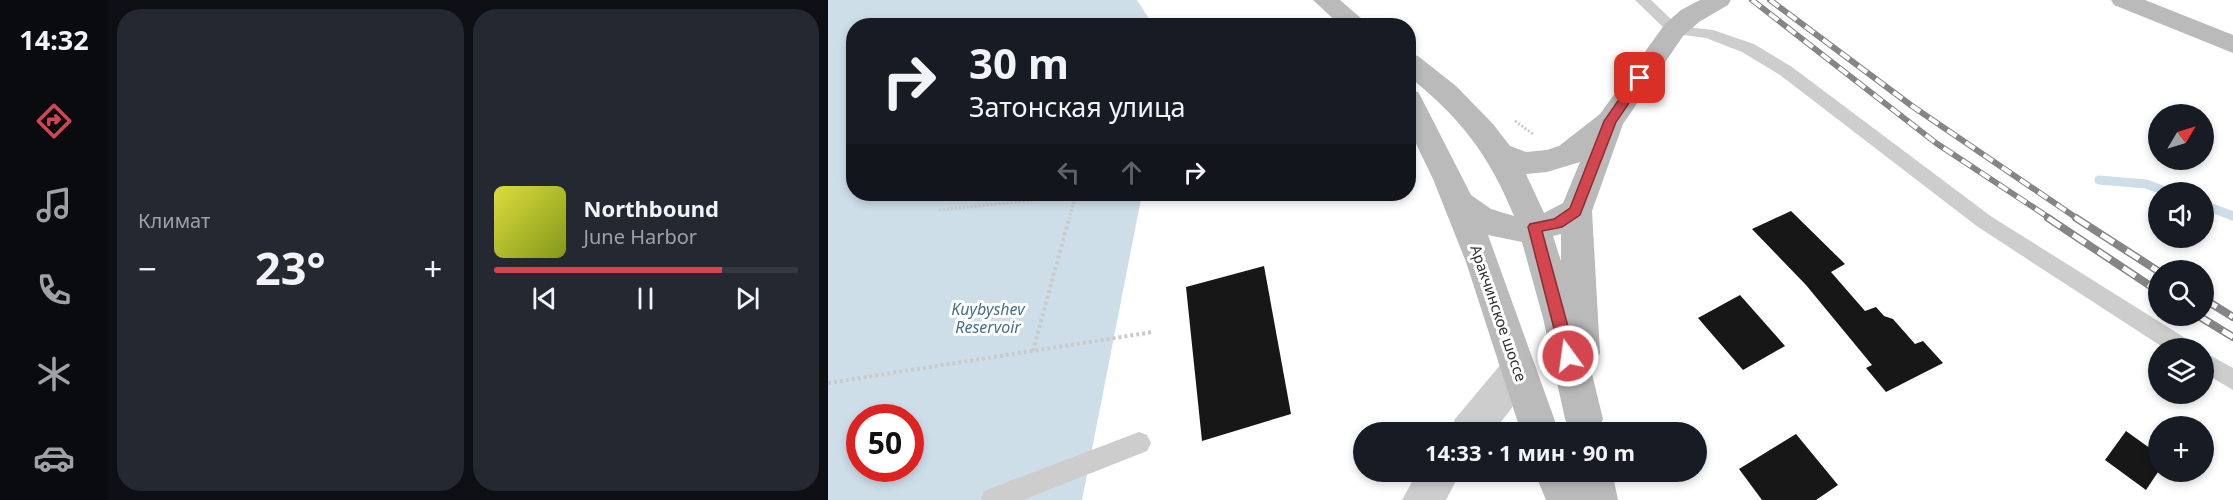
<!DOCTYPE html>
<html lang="ru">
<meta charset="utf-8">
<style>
:root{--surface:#171b24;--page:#242831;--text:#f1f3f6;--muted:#9ea1a6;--line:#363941;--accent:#d3464f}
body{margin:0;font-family:"Noto Sans",sans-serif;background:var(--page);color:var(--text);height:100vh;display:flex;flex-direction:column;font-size:22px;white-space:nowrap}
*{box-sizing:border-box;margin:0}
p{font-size:20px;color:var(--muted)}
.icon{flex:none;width:33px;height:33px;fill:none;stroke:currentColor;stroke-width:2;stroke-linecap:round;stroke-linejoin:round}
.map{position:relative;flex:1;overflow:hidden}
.details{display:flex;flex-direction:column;gap:9px;padding:9px;background:#0d0f14;width:720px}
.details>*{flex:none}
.banner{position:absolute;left:18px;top:18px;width:570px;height:183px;border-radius:24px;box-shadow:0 3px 9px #0003;background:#171b24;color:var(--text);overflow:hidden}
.needle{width:39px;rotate:52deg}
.buttons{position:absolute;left:1320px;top:104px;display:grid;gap:12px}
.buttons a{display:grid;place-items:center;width:66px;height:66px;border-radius:50%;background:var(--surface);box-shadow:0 3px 9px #0003;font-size:30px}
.speed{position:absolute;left:18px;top:404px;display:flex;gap:12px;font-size:30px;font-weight:700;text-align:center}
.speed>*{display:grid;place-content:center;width:78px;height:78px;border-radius:50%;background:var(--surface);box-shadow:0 3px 9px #0003;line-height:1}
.speed .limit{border:9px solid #d22;background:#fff;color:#111}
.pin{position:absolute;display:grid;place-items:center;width:51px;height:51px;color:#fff;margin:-26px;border-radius:12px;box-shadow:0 3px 9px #0006}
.me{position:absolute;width:66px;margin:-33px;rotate:346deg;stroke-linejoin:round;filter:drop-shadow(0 0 4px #0008)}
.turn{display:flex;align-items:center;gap:21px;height:126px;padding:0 24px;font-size:27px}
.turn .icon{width:78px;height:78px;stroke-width:2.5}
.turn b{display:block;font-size:42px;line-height:51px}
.lanes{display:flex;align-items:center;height:57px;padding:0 24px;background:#0003;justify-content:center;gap:30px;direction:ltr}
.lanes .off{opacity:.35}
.big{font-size:45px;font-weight:700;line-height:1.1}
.details .widget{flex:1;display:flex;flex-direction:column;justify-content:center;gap:9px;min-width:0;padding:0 21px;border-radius:24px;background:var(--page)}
.song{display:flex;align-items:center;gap:18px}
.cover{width:72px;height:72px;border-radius:9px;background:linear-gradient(135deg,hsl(60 70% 55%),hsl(70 70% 35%))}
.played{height:6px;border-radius:3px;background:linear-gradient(90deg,var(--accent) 75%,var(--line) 75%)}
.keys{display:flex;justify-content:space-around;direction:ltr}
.heat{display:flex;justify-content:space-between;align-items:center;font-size:33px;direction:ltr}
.details .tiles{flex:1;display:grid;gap:9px;grid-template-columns:repeat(2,1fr)}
.trip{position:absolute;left:525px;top:422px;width:354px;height:60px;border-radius:30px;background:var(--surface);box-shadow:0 3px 9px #0003;font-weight:700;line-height:60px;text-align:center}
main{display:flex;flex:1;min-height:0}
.tabs{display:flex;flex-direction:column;width:108px;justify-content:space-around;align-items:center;background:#090b0e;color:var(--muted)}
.tabs .icon{width:42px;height:42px}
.tabs .selected{color:var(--accent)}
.tabs b{font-size:27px;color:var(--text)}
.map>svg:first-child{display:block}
</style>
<main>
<nav class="tabs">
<b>14:32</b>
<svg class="icon selected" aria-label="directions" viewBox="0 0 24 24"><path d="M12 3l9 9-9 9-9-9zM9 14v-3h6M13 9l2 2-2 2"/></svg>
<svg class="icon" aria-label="music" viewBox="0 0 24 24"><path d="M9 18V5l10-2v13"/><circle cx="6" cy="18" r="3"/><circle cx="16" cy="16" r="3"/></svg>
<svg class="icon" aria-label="phone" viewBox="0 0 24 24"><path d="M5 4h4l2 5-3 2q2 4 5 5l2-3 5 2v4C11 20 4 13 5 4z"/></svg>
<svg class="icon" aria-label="climate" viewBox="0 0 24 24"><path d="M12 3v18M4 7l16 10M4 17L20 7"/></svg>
<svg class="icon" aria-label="car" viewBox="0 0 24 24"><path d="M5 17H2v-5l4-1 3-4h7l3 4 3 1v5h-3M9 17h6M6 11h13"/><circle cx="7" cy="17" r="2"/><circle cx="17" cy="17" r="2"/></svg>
</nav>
<section class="details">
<div class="tiles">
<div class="widget"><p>Климат</p>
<div class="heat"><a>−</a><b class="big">23°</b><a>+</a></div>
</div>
<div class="widget">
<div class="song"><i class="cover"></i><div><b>Northbound</b><p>June Harbor</p></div></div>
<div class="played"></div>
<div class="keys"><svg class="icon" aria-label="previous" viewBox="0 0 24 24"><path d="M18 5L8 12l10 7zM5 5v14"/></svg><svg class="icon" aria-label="pause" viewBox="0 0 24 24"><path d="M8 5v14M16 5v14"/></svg><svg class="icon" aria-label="next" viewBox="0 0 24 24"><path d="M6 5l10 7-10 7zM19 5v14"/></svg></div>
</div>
</div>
</section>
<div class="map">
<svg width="1405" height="500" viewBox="0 0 1405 500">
<rect width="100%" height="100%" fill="#fff"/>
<path fill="#cedee9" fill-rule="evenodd" d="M 0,0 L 309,0 L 325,25 L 26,26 L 26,194 L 314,194 L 254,500 L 0,500 ZM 32,417 L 82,417 L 82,468 L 32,468 Z"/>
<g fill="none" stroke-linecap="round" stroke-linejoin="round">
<g stroke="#cedee9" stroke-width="9">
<path d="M 1271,180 L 1318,184 L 1340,192"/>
<path d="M 1376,205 L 1405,216"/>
</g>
</g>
<g fill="#171717">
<path d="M 963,211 L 1017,264 L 1003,272 L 1037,311 L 1048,307 L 1056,316 L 1065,319 L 1087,344 L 1095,341 L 1115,363 L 1058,392 L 1038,368 L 1044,365 L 978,285 L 924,229 Z"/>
<path d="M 436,266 L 463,414 L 374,441 L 358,287 Z"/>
<path d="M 912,295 L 957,346 L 915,370 L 870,318 Z"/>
<path d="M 1298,431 L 1330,454 L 1330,472 L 1318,490 L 1277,460 Z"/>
<path d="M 968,434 L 1010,485 L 988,500 L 934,500 L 911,469 Z"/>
</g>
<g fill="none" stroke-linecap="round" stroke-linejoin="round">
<g stroke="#cacaca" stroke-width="3" stroke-dasharray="2 2" stroke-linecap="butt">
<path d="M 687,121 L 705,134"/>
<path d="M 111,210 L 247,196"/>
<path d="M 241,219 L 248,194"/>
</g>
<g stroke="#cacaca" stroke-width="4" stroke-dasharray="3 3" stroke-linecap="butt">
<path d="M 205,351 L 241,218"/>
<path d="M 0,383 L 325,332"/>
</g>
<g fill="#cdcdcd" fill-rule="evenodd">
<path d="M 807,0 L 823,0 L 850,26 L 885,30 L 926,44 L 964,67 L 1164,217 L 1362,341 L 1365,348 L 1336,348 L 1150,227 L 952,75 L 914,52 L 878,38 L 841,33 Z"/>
<path d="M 1376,352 L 1405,368 L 1405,390 L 1376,373 Z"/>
<path d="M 311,432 L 319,435 L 323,443 L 319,451 L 195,500 L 153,500 L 156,491 Z"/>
</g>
<g fill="#cdcdcd" fill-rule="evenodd">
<path d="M 691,354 L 704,358 L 709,370 L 704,382 L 665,432 L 622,432 L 627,419 L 678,358 Z"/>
<path d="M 590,471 L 633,471 L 618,500 L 574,500 Z"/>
</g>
<g fill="#bababa" fill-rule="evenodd">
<path d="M 485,0 L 512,0 L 542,26 L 513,26 Z"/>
<path d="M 872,0 L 903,0 L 900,5 L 871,22 L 855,36 L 795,124 L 764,211 L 772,353 L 767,364 L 762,366 L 775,419 L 770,432 L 743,432 L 737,419 L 715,318 L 694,242 L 660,235 L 731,432 L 693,432 L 638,262 L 605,179 L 580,127 L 580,90 L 590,92 L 594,99 L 643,195 L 663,209 L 686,216 C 661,155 633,118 580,76 L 580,53 L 590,56 L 628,86 L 665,124 L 682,146 L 698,152 L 719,150 L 731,146 L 772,114 L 837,24 L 853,10 ZM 752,162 L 735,203 L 716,213 L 698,174 L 719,172 ZM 733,234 L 733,261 L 725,236 Z"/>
<path d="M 1283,0 L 1317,0 L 1405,35 L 1405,53 L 1286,5 Z"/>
<path d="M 706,471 L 784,471 L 790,500 L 718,500 Z"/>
</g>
<defs>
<g id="rail-far1">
<path d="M 924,0 L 1108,143 L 1223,219"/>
<path d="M 942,0 L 1084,106 L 1250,219"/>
</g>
<g id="rail">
<path d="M 1220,218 L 1330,291"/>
<path d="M 1248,218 L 1330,271"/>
<path d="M 1376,299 L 1405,317"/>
<path d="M 1369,315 L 1405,337"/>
</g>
</defs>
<use href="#rail-far1" stroke="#858585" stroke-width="6"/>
<use href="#rail" stroke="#858585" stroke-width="8"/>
<use href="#rail-far1" stroke="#fff" stroke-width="4" stroke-dasharray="11" stroke-linecap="butt"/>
<use href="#rail" stroke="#fff" stroke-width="5" stroke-dasharray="15" stroke-linecap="butt"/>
</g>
<path fill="#d3464f" stroke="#892e33" stroke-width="1.5" d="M 812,74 L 818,78 L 788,122 L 752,215 L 734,227 L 714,231 L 748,356 L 745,361 L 740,363 L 735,361 L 733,356 L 700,227 L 702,224 L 726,219 L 742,208 L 776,121 L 808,75 Z"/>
<g text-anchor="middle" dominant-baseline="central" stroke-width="6" stroke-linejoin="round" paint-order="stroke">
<g font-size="15" fill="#303030" stroke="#fff">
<text transform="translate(671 313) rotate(71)">Аракчинское шоссе</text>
</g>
<g font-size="16" font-style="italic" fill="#466f8b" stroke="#fff">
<text x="160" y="309">Kuybyshev<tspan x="160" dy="18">Reservoir</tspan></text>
</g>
</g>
</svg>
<div class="buttons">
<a><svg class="needle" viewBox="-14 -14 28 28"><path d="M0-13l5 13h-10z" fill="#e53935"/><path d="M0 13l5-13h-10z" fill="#9ea1a6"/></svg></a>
<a><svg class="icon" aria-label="sound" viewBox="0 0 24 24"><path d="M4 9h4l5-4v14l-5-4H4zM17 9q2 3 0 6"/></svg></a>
<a><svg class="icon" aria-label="search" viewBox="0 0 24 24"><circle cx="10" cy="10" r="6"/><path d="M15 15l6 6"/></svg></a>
<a><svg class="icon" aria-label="layers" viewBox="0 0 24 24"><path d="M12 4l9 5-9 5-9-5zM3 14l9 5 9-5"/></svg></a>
<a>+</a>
</div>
<div class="speed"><div class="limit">50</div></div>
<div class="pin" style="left:812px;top:78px;background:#d93025"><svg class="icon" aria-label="arrive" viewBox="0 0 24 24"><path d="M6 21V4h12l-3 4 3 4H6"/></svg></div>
<svg class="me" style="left:740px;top:356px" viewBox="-20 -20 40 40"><circle r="17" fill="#d3464f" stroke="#fff" stroke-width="3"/><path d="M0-11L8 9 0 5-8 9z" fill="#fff"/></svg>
<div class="trip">14:33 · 1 мин · 90 m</div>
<div class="banner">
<div class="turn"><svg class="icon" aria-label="right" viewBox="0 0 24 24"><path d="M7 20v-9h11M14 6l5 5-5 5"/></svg><div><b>30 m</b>Затонская улица</div></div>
<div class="lanes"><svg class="icon off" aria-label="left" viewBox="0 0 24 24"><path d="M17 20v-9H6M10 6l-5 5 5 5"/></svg><svg class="icon off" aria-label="ahead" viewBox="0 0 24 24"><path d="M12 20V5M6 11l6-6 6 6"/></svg><svg class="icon" aria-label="right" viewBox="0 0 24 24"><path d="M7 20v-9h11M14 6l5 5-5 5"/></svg></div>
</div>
</div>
</main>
